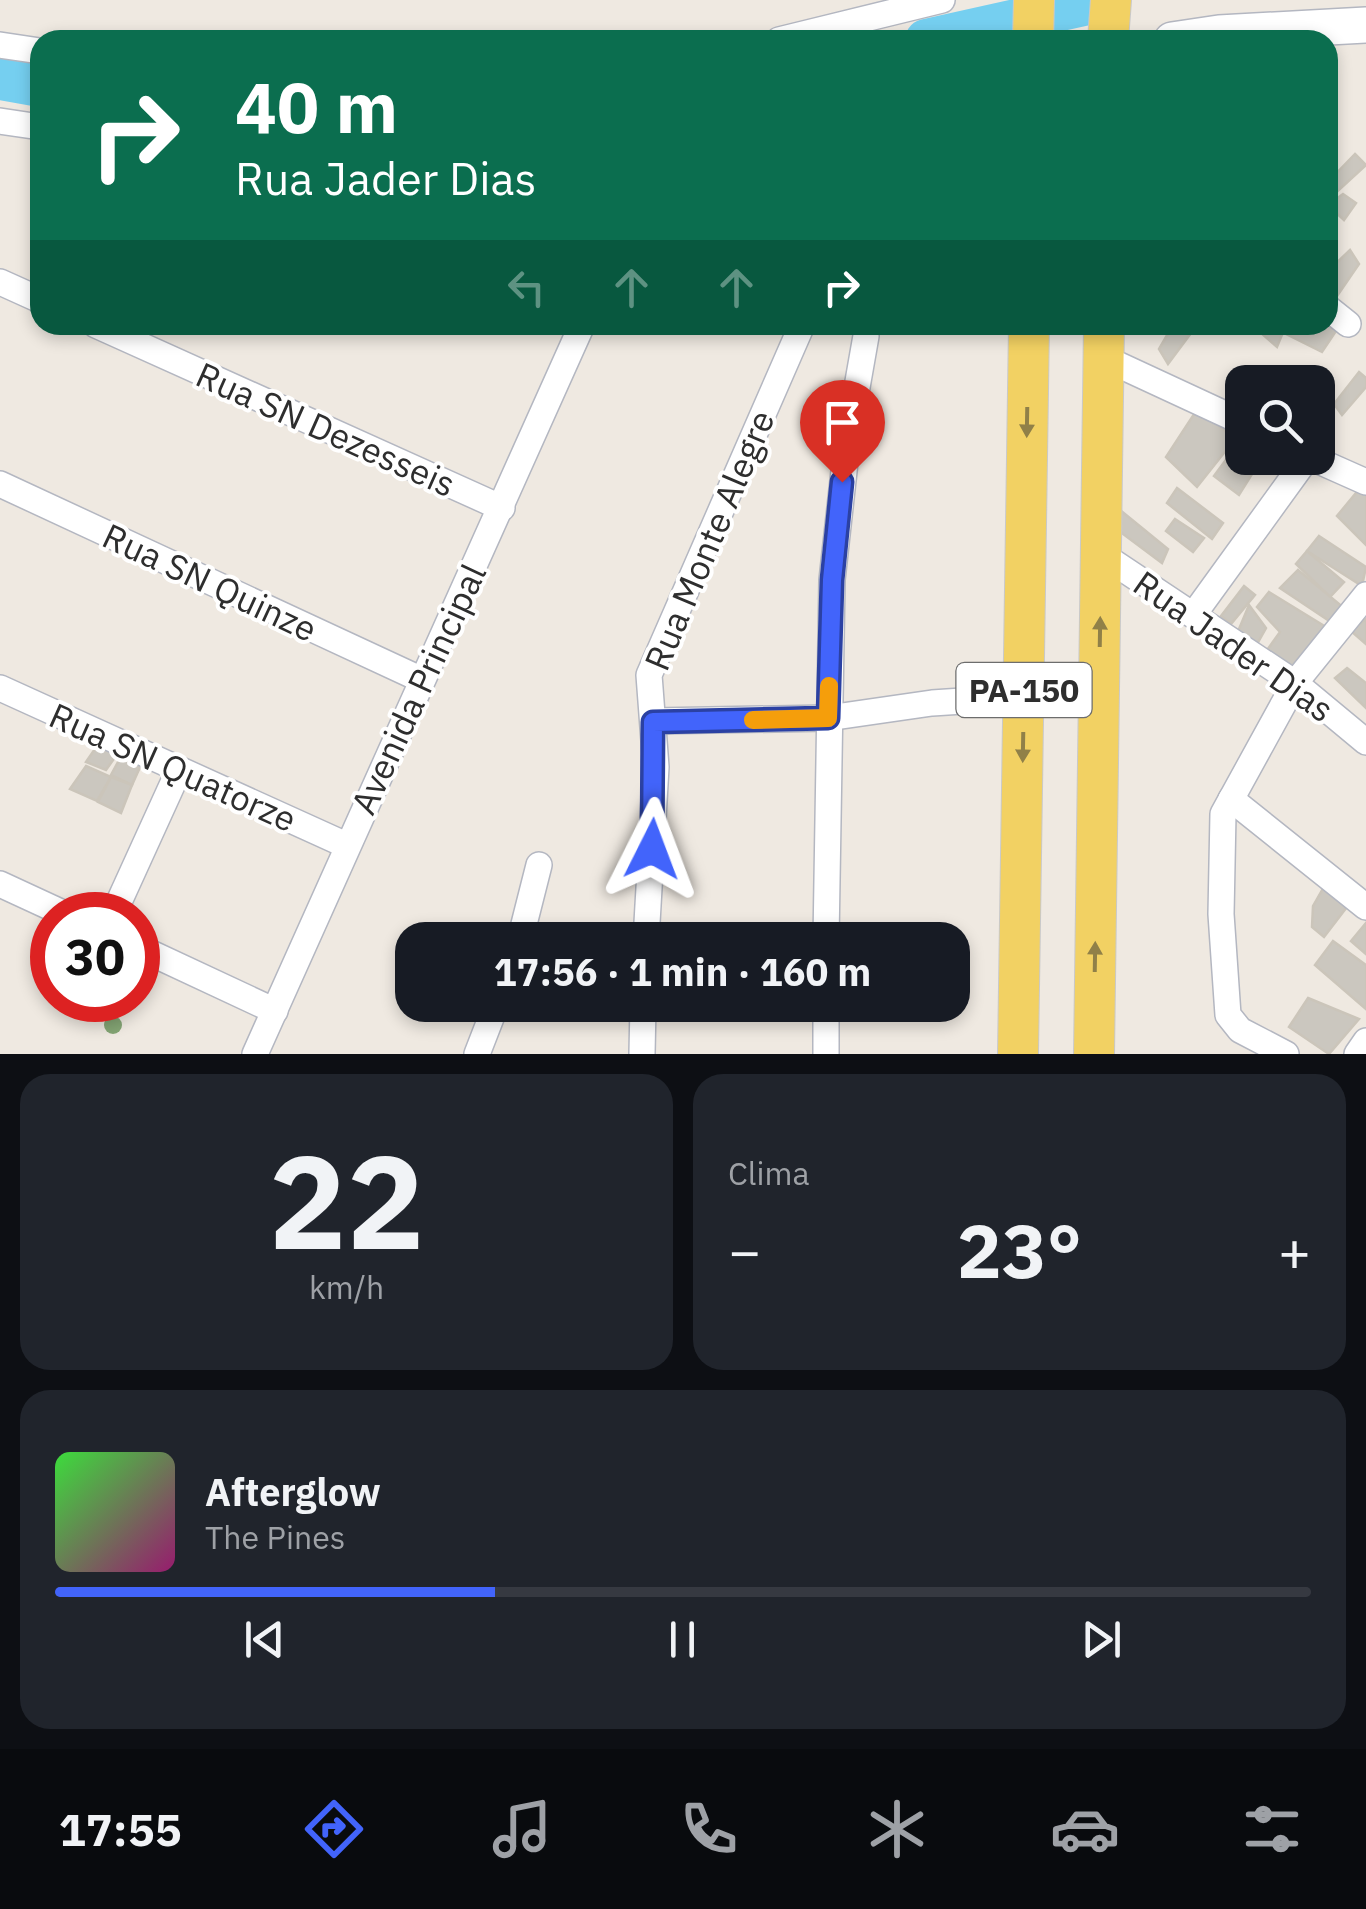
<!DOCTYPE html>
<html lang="pt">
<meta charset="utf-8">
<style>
:root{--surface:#171b24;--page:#20242c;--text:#f1f3f6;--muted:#9ea1a6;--line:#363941;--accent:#4264fb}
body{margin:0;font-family:"IBM Plex Sans",sans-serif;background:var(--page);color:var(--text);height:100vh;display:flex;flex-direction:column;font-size:38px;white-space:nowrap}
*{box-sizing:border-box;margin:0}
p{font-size:32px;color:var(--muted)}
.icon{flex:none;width:55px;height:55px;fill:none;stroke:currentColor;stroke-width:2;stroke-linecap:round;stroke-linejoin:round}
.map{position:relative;height:1054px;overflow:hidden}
.sheet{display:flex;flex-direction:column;gap:20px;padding:20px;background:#0d0f14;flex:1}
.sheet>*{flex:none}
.top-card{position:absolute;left:30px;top:30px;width:1308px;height:305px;border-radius:30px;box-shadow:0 5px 15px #0003;background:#0b6e4f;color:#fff;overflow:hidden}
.controls{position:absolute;left:1225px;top:365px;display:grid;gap:20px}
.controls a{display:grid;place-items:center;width:110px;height:110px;border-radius:20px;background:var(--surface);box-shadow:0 5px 15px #0003;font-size:50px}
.speed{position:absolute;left:30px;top:892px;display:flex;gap:20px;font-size:50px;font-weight:700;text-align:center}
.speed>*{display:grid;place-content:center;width:130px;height:130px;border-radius:50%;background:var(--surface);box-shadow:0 5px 15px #0003;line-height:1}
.speed .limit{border:15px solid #d22;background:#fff;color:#111}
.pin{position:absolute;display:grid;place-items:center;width:85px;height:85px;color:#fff;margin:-102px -42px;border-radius:50% 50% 50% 0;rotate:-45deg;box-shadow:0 0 10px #0007}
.pin .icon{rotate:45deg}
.me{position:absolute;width:110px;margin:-55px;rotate:3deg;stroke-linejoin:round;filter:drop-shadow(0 0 8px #0008)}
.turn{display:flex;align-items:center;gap:35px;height:210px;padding:0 40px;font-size:45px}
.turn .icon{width:130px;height:130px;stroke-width:2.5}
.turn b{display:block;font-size:70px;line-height:85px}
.lanes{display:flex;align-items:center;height:95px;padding:0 40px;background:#0003;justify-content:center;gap:50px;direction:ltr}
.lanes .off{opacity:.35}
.big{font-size:75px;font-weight:800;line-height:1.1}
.sheet .widget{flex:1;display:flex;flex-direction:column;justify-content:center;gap:15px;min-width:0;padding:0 35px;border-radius:30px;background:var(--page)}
.sheet .dial{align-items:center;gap:0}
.dial b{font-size:130px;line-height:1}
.song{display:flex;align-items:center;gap:30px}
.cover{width:120px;height:120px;border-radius:15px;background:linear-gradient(135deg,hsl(120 70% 55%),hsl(320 70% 35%))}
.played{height:10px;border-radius:5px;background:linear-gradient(90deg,var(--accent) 35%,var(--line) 35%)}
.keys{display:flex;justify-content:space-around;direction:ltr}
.heat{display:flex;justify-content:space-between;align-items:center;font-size:55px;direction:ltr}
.sheet .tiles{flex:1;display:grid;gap:20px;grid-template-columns:1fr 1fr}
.widget:last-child{grid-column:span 2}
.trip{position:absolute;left:395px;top:922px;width:575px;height:100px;border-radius:30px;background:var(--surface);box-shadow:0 5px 15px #0003;font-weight:800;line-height:100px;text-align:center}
.dock{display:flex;height:160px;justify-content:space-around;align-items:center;background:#090b0e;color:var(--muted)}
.dock .icon{width:70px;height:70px}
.dock .selected{color:var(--accent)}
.dock b{font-size:45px;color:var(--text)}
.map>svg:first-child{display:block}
</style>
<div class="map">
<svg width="1366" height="1054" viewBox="0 0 1366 1054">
<rect width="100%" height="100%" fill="#efe9e1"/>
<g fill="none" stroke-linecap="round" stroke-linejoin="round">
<g stroke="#75cff0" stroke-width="42">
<path d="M 926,40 L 1106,0"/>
<path d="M 0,79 L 40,86"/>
</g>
</g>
<g fill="#cbc7bf" stroke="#cbc5ba" stroke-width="2.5">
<path d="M 1355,154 L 1366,165 L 1328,200 L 1328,182 Z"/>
<path d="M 1343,194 L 1356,203 L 1344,220 L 1328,205 Z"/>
<path d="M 1350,250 L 1359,264 L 1337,296 L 1328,291 L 1328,271 Z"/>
<path d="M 1328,319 L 1338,328 L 1322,352 L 1282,332 L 1290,325 L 1328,325 Z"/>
<path d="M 1173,325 L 1194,329 L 1168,364 L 1159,349 Z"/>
<path d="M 1265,325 L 1286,325 L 1277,347 L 1260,332 Z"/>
<path d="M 1359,372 L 1366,378 L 1366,387 L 1342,415 L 1334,404 Z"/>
<path d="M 1198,408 L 1235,439 L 1197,487 L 1166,457 Z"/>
<path d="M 1242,438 L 1242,458 L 1262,458 L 1239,495 L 1214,476 Z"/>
<path d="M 1177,488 L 1223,523 L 1212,539 L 1167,503 Z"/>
<path d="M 1360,488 L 1366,494 L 1366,545 L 1337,516 Z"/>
<path d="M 1120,510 L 1168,549 L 1162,563 L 1111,525 Z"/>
<path d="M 1175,519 L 1204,538 L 1193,552 L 1166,531 Z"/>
<path d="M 1319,536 L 1366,567 L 1362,586 L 1307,551 Z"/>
<path d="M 1307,551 L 1344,582 L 1330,597 L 1296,564 Z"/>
<path d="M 1298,570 L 1344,608 L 1331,622 L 1280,588 Z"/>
<path d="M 1244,586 L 1255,595 L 1231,624 L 1221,616 Z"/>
<path d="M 1269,592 L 1326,627 L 1284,676 L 1265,653 L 1280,632 L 1257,607 Z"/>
<path d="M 1249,605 L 1266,628 L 1257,644 L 1237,634 Z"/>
<path d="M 1366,619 L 1366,644 L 1351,631 Z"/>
<path d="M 1347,668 L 1366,683 L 1366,708 L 1335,678 Z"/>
<path d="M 99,743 L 118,753 L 106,770 L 86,762 Z"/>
<path d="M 124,751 L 145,756 L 132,785 L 111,775 Z"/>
<path d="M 86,766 L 111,777 L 97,801 L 70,789 Z"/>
<path d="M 111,777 L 132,785 L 121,813 L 98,802 Z"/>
<path d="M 1325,885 L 1350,903 L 1324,937 L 1312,927 L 1313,906 Z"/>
<path d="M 1366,923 L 1366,954 L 1351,941 Z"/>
<path d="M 1333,941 L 1366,965 L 1366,1009 L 1315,965 Z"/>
<path d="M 1308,998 L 1359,1019 L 1329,1054 L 1289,1027 Z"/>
</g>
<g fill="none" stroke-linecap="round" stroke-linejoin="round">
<defs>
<g id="street">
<path d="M 779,40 L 942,0"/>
<path d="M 0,45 L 40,51"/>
<path d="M 0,121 L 40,127"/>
<path d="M 0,282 L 40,300"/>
<path d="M 1328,308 L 1348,324"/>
<path d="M 96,325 L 502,508"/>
<path d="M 1104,358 L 1242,422"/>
<path d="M 1312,458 L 1366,482"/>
<path d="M 0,484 L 420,679"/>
<path d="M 1101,554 L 1295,683 L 1366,742"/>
<path d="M 1194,614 L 1307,458"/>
<path d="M 0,688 L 346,845"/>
<path d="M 653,721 L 828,718 L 932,703 L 1024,697"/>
<path d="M 1231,799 L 1366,907"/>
<path d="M 0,884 L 67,915"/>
<path d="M 113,915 L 179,770"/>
<path d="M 520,940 L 539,865"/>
<path d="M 646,940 L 656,767 L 649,675 L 802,325"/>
<path d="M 826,940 L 832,580 L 847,444 L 866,336"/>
<path d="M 138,947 L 275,1011"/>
<path d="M 255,1054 L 582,325"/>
<path d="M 477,1054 L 496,1005"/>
<path d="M 642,1054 L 643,1005"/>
<path d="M 826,1054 L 826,1005"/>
<path d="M 1286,1054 L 1240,1030 L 1228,1015 L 1221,914 L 1223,814 L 1295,683 L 1366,595"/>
<path d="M 1357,1054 L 1366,1041"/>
</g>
<path id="secondary" d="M 1172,40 L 1219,33 L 1366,25"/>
<g id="primary">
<path d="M 1033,40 L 1034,0"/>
<path d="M 1108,40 L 1111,0"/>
<path d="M 1018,1054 L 1029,325"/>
<path d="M 1094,1054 L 1104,325"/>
</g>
</defs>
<use href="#street" stroke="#b4b7c1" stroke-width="28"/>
<use href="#secondary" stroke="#b4b7c1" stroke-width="38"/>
<use href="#primary" stroke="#c9c9c9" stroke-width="42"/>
<use href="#street" stroke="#fff" stroke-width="25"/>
<use href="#secondary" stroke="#fff" stroke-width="35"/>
<use href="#primary" stroke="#f2d163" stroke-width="40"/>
</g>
<circle fill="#84a574" cx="113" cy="1025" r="9"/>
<defs><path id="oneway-solid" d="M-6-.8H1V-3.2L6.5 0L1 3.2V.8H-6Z" transform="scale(2.5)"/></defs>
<g fill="#908048">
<use href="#oneway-solid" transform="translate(1027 422) rotate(91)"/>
<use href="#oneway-solid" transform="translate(1100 632) rotate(-89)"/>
<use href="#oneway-solid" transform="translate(1023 747) rotate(91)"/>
<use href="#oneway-solid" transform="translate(1095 957) rotate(-89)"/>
</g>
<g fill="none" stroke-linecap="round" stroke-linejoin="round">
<defs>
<path id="route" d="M 652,849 L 653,722 L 828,718 L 832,580 L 842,482"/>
</defs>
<use href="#route" stroke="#2b41a3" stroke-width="25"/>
<use href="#route" stroke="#4264fb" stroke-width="18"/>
<path stroke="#f59e0b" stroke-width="18" d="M 753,720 L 828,718 L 829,686"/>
</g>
<g text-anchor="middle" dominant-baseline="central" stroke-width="8" stroke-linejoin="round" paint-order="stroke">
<rect fill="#fff" stroke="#6d6d6d" stroke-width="2.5" x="956.5" y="663" width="135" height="54" rx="8"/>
<g font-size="32" font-weight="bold" fill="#2e2e2e">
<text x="1024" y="690">PA-150</text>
</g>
<g font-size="35" fill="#2e2e2e" stroke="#fff">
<text transform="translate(326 429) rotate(24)">Rua SN Dezesseis</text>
<text transform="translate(709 540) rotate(-67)">Rua Monte Alegre</text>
<text transform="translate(210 582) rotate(25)">Rua SN Quinze</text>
<text transform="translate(1234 646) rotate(35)">Rua Jader Dias</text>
<text transform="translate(418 689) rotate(-65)">Avenida Principal</text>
<text transform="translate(173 767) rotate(24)">Rua SN Quatorze</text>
</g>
</g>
</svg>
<div class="controls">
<a><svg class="icon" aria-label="search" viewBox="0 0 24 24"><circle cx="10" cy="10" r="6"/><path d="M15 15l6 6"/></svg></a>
</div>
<div class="speed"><div class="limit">30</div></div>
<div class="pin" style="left:842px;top:482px;background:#d93025"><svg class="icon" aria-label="arrive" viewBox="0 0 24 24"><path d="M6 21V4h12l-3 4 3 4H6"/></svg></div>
<svg class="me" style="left:652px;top:849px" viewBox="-20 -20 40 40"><path d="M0-17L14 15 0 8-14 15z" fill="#4264fb" stroke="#fff" stroke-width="4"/></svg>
<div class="trip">17:56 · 1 min · 160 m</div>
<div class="top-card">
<div class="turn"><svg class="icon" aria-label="right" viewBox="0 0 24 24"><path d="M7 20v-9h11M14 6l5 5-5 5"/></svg><div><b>40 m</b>Rua Jader Dias</div></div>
<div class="lanes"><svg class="icon off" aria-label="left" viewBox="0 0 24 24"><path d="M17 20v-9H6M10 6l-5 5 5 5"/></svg><svg class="icon off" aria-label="ahead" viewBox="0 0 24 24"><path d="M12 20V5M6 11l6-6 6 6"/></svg><svg class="icon off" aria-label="ahead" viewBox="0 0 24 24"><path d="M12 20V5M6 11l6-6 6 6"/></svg><svg class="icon" aria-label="right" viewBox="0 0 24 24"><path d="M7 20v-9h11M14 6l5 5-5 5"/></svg></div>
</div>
</div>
<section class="sheet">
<div class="tiles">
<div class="widget dial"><b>22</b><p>km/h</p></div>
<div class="widget"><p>Clima</p>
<div class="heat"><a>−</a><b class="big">23°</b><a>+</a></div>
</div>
<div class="widget">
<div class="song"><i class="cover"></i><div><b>Afterglow</b><p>The Pines</p></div></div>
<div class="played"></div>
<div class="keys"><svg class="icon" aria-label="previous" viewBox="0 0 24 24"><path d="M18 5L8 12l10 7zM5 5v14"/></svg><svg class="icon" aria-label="pause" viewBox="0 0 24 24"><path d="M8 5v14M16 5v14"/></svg><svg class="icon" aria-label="next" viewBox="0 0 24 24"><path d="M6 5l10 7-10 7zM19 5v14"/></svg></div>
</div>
</div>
</section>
<nav class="dock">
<b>17:55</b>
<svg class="icon selected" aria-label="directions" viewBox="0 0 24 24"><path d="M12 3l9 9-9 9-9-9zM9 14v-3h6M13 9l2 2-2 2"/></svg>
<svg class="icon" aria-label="music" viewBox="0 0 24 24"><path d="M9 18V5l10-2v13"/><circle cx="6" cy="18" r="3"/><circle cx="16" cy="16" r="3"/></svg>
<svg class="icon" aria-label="phone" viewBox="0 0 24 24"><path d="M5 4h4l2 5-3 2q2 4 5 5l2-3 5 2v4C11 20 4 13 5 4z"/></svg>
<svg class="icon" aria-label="climate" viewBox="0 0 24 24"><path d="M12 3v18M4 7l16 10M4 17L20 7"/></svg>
<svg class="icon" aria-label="car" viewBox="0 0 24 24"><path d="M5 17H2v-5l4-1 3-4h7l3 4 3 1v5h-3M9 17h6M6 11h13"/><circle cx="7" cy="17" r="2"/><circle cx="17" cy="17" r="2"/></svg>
<svg class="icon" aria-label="filters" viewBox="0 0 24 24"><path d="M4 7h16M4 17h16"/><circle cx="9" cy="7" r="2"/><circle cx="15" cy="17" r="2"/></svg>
</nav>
